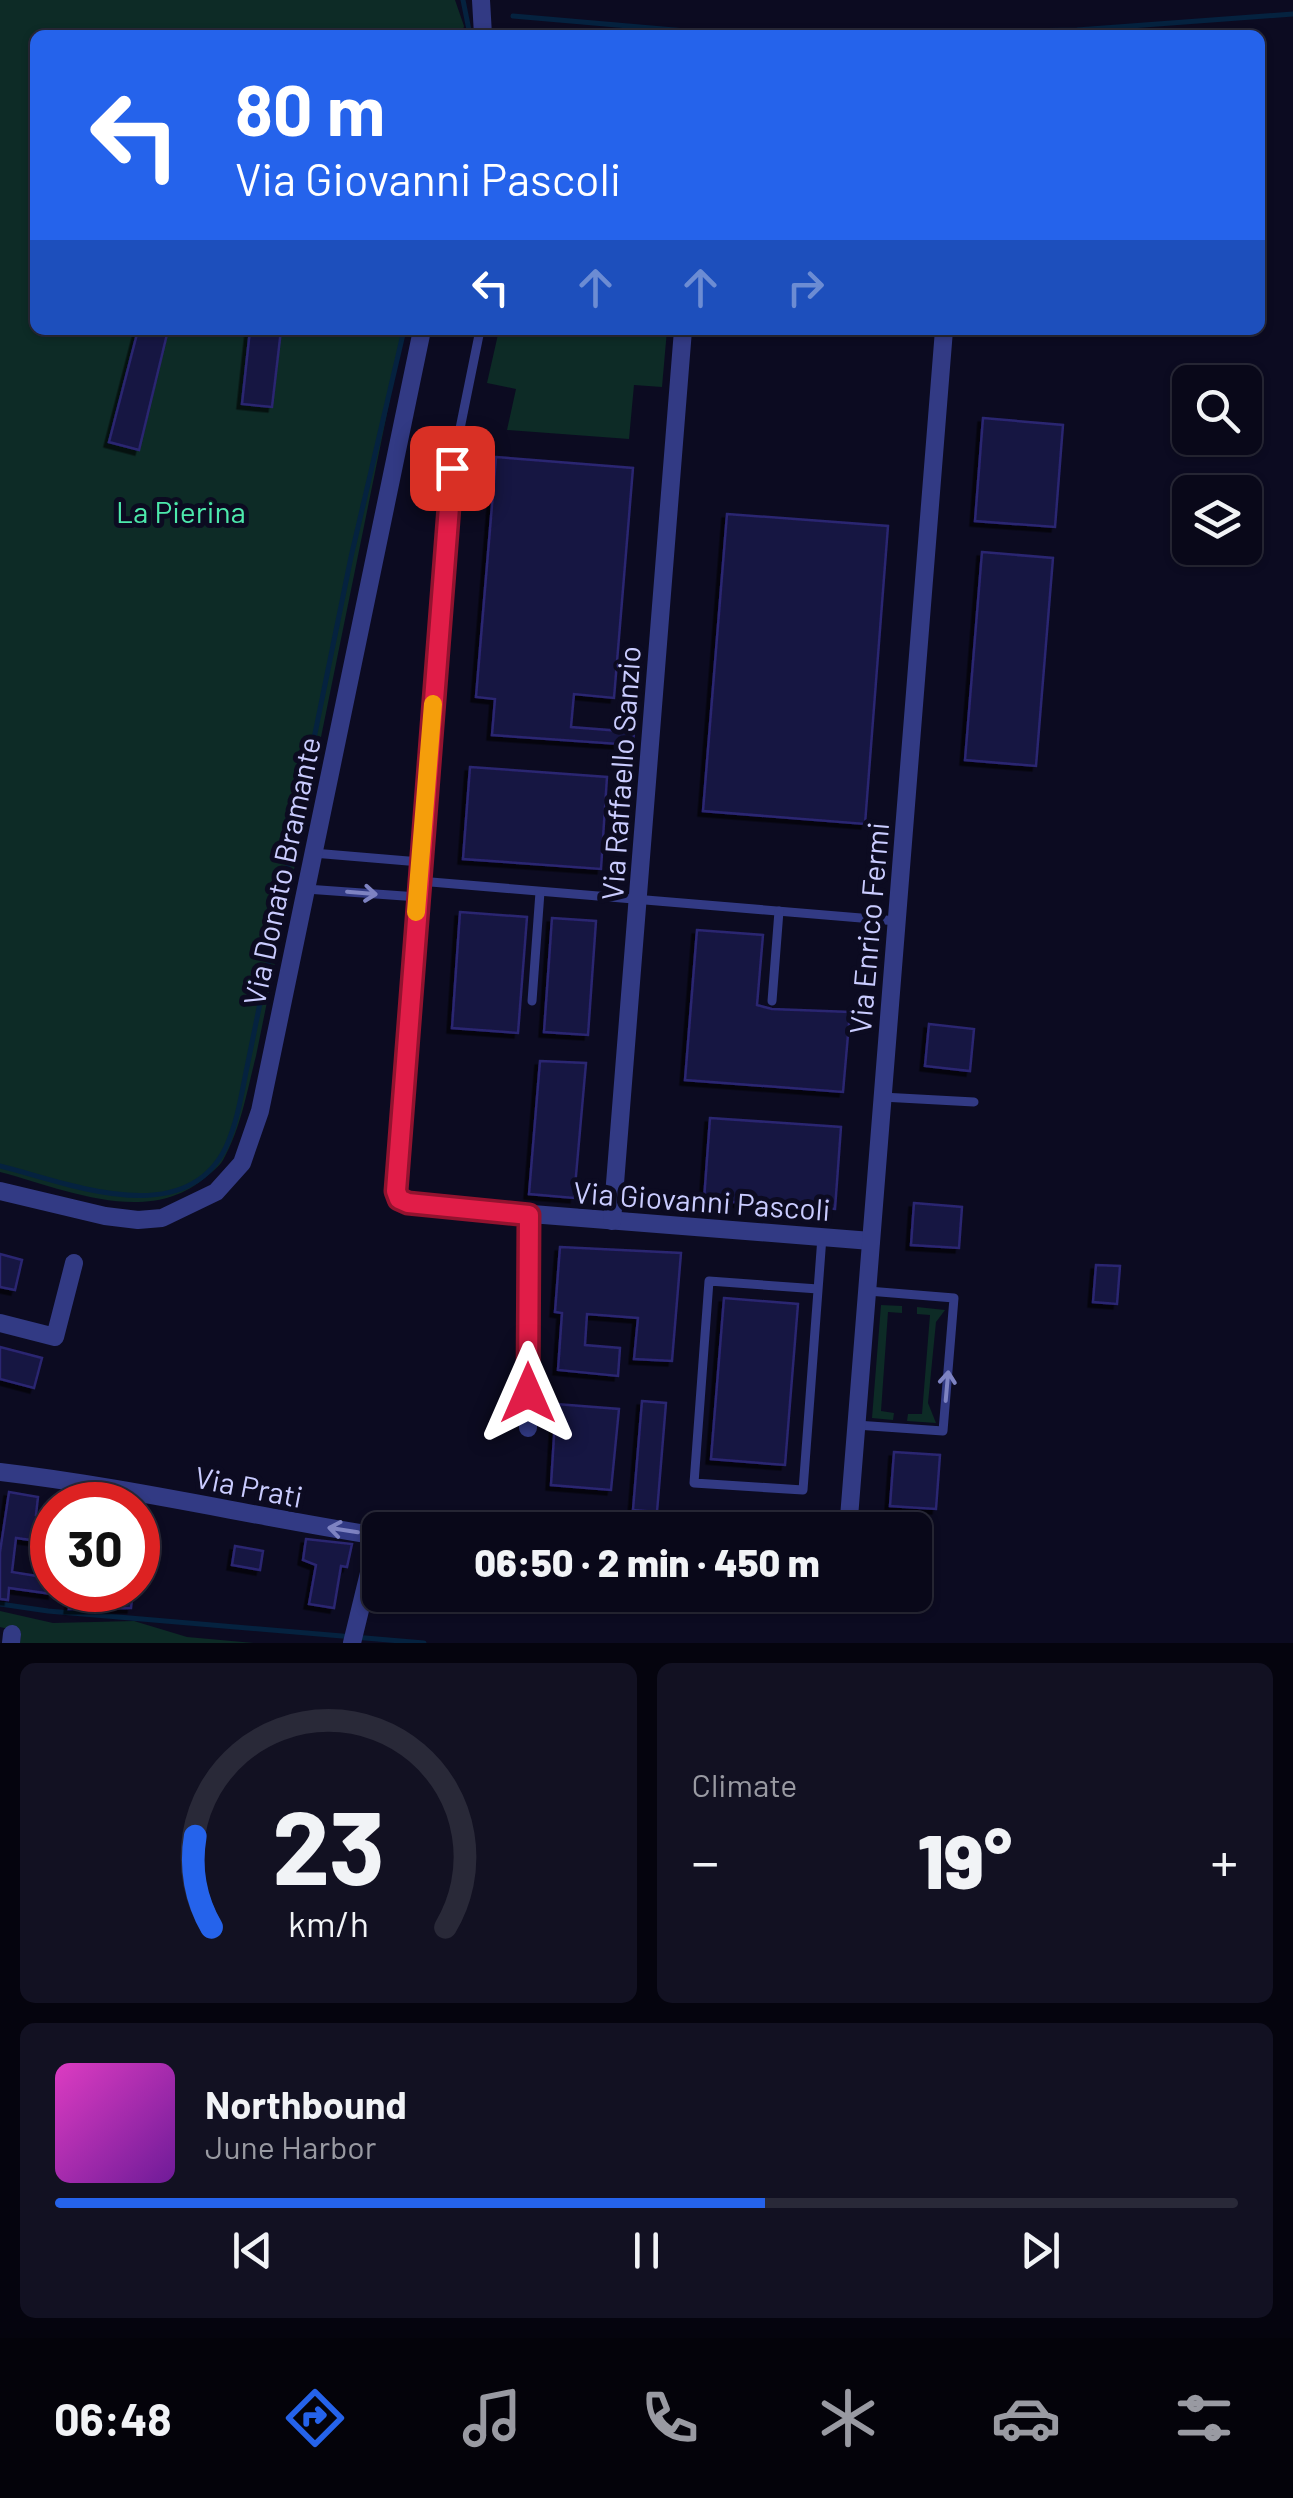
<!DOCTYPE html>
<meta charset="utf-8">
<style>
:root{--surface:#090819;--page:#121122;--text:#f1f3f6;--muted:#999aa2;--line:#292938;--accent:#2563eb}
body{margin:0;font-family:Barlow,sans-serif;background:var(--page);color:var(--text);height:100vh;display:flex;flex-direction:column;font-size:38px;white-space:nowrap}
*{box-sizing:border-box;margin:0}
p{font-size:32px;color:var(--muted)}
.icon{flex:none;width:55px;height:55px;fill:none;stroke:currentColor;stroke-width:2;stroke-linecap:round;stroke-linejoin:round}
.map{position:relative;height:1643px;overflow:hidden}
.details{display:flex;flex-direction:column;gap:20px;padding:20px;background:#05040e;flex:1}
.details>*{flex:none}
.banner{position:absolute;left:30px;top:30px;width:1235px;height:305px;border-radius:15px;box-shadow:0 2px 8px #0004,0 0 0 2px var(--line);background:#2563eb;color:#fff;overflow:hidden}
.tools{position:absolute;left:1172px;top:365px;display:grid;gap:20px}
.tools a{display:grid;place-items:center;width:90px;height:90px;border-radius:15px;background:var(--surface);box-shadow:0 2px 8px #0004,0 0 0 2px var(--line);font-size:50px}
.speed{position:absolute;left:30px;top:1482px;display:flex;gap:20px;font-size:50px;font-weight:700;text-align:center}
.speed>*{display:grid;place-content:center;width:130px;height:130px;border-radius:50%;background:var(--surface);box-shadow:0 2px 8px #0004,0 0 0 2px var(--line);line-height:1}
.speed .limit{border:15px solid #d22;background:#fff;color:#111}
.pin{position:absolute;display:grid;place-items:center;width:85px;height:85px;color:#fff;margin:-42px;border-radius:20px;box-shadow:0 5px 15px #0006}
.me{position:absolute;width:110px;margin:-55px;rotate:0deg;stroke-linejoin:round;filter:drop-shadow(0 0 8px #0008)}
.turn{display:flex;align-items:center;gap:35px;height:210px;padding:0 40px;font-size:45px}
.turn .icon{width:130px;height:130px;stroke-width:2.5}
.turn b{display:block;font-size:70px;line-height:85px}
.lanes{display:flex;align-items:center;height:95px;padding:0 40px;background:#0003;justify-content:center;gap:50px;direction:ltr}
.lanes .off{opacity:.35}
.big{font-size:75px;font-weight:800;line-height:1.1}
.details .tile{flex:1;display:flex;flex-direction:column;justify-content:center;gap:15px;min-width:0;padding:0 35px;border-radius:15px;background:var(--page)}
.details .dial{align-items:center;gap:0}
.dial svg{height:260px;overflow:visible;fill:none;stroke:var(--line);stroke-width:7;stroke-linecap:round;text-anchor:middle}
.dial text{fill:var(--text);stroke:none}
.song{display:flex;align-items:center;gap:30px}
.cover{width:120px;height:120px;border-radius:15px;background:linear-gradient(135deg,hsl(310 70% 55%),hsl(280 70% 35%))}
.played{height:10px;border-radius:5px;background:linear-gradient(90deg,var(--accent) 60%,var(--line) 60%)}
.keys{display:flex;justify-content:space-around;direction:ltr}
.heat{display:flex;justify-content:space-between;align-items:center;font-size:55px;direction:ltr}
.details .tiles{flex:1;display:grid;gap:20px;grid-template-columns:1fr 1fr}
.tile:last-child{grid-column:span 2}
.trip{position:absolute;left:362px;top:1512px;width:570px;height:100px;border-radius:15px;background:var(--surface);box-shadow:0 2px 8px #0004,0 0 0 2px var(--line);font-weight:800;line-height:100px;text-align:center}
.dock{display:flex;height:160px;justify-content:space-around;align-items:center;background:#04030a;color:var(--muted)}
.dock .icon{width:70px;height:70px}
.dock .current{color:var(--accent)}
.dock b{font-size:45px;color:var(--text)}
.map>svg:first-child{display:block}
</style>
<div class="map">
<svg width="1293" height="1643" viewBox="0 0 1293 1643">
<defs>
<filter id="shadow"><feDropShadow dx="-4.5" dy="4.5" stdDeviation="0" flood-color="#0009"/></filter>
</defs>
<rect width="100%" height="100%" fill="#0c0b21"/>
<g fill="#0d2b26">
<path d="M 0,0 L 455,0 L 464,26 L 462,35 L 35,35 L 35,330 L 404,330 L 256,1056 C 247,1091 241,1128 223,1160 C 219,1167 213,1171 207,1176 C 149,1228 65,1189 0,1172 Z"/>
<path d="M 499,330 L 667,330 L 662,387 L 634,385 L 629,439 L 507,430 L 516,389 L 487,383 Z"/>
<path d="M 881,1305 L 902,1306 L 902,1313 L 888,1312 L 881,1411 L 894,1413 L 893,1420 L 872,1418 Z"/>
<path d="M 917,1307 L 945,1310 L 936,1322 L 928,1403 L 936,1423 L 907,1421 L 908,1414 L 922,1414 L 930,1315 L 917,1314 Z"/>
<path d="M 0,1611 L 53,1623 L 134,1621 L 187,1637 L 254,1643 L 20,1643 L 21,1632 L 0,1627 Z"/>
</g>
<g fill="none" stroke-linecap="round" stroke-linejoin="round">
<g stroke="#05223f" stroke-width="5">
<path d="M 463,0 L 470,35"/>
<path d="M 513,16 L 732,35"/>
<path d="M 786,35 L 1077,30 L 1293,14"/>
<path d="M 0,1166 C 68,1183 185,1232 226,1147 C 237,1123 241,1097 246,1072 L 351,557 L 404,330"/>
<path d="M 0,1604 L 48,1611 L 424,1643"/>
</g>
</g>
<g fill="#181543" stroke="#2a2571" stroke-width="2.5" filter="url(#shadow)">
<path d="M 138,330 L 168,330 L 139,450 L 109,442 Z"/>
<path d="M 250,330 L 281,330 L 272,407 L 242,404 Z"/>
<path d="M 983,418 L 1063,425 L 1055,527 L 975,521 Z"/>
<path d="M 496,457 L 633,468 L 614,698 L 574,694 L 571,727 L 634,732 L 633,745 L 492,735 L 495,699 L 476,697 Z"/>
<path d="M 727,514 L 888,526 L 865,824 L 703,811 Z"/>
<path d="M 982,552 L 1053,558 L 1036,766 L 965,760 Z"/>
<path d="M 470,767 L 607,777 L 601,869 L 463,859 Z"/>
<path d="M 460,912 L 527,917 L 518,1033 L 452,1028 Z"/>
<path d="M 552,918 L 596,921 L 588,1035 L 544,1032 Z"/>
<path d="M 697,930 L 763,935 L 757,1005 L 772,1009 L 850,1012 L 843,1092 L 685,1080 Z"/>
<path d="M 929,1024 L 974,1029 L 970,1071 L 925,1066 Z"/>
<path d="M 540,1061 L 586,1063 L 574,1198 L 529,1194 Z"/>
<path d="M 710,1118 L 841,1127 L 835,1209 L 704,1200 Z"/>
<path d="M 914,1203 L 962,1207 L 959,1248 L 911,1245 Z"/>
<path d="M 560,1247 L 681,1253 L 672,1361 L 634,1359 L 638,1318 L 587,1314 L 585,1345 L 620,1348 L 618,1376 L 558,1370 L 562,1313 L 555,1312 Z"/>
<path d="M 0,1254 L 22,1260 L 15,1290 L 0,1287 Z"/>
<path d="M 1096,1265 L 1120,1266 L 1117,1304 L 1093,1302 Z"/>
<path d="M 724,1298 L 798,1304 L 785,1465 L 711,1459 Z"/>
<path d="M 0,1347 L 42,1358 L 34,1388 L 0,1379 Z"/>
<path d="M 642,1401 L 666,1403 L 657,1512 L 633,1510 Z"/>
<path d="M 556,1404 L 619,1409 L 611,1490 L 551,1485 Z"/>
<path d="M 894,1452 L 940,1455 L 936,1509 L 890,1506 Z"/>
<path d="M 9,1492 L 38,1497 L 36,1515 L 42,1516 L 38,1541 L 16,1538 L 12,1572 L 37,1576 L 41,1549 L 52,1551 L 52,1594 L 9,1588 L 8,1600 L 0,1599 L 0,1552 Z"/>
<path d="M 306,1539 L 352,1544 L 347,1567 L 341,1566 L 334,1608 L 309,1604 L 316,1565 L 303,1560 Z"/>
<path d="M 235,1546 L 263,1551 L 260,1570 L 232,1565 Z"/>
<path d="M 71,1593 L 132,1599 L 131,1608 L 69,1609 Z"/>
</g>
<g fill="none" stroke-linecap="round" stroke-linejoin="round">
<g stroke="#323a84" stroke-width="9">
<path d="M 313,853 L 420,862"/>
<path d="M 419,881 L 897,921"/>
<path d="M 306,889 L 418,897"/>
<path d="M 532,1001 L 540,892"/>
<path d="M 772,1001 L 779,911"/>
<path d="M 882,1097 L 974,1102"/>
<path d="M 399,1199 L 396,1191 L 397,1165 L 452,468 L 480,330"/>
<path d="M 818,1289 L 709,1281 L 694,1483 L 803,1490 L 822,1237"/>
<path d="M 856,1425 L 943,1431 L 954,1298 L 868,1291"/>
</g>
<g stroke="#323a84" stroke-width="18">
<path d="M 481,0 L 483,35"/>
<path d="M 0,1191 L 105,1216 L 138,1220 L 162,1218 L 216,1192 L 242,1163 L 260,1111 L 422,330"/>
<path d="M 399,1199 L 407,1203 L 431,1206 L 871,1241"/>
<path d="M 612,1221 L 683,330"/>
<path d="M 0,1323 L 55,1337 L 74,1263"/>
<path d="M 528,1428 L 529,1215"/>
<path d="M 0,1472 C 127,1487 252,1516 378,1536 L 352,1643"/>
<path d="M 848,1530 L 944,330"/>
<path d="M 11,1643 L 12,1634"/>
</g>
</g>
<defs><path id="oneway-shaft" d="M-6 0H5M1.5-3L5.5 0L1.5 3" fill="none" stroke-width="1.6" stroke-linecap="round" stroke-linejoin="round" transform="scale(2.5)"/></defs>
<g stroke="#7e83c2">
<use href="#oneway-shaft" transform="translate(362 893) rotate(5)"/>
<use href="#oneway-shaft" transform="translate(947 1386) rotate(-85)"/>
<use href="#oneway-shaft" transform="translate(343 1530) rotate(-171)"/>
</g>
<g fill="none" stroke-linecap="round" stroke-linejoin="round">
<defs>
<path id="route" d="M 452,468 L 396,1191 L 399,1199 L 408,1203 L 529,1215 L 528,1393"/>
</defs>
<use href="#route" stroke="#92132f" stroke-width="25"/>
<use href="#route" stroke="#e11d48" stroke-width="18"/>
<path stroke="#f59e0b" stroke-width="18" d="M 416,912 L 433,704"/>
</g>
<g text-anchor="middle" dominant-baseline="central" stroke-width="10" stroke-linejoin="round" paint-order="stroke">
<g font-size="30" fill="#4de9ac" stroke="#0c0b21">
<text x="181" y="511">La Pierina</text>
</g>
<g font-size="30" fill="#caccff" stroke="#0c0b21">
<text transform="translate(620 773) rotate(-86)">Via Raffaello Sanzio</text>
<text transform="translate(281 871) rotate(-78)">Via Donato Bramante</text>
<text transform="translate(868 928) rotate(-85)">Via Enrico Fermi</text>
<text transform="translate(702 1200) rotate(4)">Via Giovanni Pascoli</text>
<text transform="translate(249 1486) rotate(11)">Via Prati</text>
</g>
</g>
</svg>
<div class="tools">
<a><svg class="icon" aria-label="search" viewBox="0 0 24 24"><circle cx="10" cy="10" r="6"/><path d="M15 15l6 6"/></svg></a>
<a><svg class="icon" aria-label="layers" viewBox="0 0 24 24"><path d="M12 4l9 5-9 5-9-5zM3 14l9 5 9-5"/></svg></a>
</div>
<div class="speed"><div class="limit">30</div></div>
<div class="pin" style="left:452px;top:468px;background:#d93025"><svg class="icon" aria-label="arrive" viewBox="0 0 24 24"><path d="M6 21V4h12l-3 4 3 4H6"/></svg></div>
<svg class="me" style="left:528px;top:1393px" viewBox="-20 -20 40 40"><path d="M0-17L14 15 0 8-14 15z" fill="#e11d48" stroke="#fff" stroke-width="4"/></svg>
<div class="trip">06:50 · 2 min · 450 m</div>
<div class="banner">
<div class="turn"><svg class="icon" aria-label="left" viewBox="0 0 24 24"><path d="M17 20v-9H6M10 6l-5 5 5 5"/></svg><div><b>80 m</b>Via Giovanni Pascoli</div></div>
<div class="lanes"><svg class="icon" aria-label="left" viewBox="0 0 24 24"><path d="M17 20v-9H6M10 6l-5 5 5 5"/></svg><svg class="icon off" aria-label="ahead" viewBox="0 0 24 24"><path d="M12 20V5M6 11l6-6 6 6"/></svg><svg class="icon off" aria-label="ahead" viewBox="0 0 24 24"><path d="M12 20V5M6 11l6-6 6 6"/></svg><svg class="icon off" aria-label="right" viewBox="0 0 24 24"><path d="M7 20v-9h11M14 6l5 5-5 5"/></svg></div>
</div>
</div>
<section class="details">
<div class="tiles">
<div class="tile dial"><svg viewBox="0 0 100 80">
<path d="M14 69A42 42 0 1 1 86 69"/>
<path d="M14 69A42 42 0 0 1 9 41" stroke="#2563eb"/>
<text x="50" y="56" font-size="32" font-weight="700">23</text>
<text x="50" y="72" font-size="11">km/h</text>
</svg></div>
<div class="tile"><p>Climate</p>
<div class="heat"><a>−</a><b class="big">19°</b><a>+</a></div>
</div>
<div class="tile">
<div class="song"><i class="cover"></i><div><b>Northbound</b><p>June Harbor</p></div></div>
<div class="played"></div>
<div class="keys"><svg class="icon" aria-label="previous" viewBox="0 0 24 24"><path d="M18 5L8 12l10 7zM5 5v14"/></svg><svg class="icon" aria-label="pause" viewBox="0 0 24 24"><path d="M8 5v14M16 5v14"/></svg><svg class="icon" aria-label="next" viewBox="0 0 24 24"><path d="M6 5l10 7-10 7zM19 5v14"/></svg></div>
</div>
</div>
</section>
<nav class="dock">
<b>06:48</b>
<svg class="icon current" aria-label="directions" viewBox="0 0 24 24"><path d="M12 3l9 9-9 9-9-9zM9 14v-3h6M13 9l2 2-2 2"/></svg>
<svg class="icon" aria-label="music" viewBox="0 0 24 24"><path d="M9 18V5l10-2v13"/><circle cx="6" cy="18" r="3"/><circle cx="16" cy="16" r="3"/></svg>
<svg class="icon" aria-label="phone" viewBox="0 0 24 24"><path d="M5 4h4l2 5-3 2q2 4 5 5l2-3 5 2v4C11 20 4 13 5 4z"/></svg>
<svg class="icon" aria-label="climate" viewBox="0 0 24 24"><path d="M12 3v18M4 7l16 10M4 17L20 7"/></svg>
<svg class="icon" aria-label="car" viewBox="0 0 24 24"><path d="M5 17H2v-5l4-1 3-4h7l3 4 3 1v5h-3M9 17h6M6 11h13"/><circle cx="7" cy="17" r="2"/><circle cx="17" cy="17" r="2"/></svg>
<svg class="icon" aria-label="filters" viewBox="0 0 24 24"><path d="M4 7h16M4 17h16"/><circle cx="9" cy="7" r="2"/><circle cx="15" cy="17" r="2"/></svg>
</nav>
